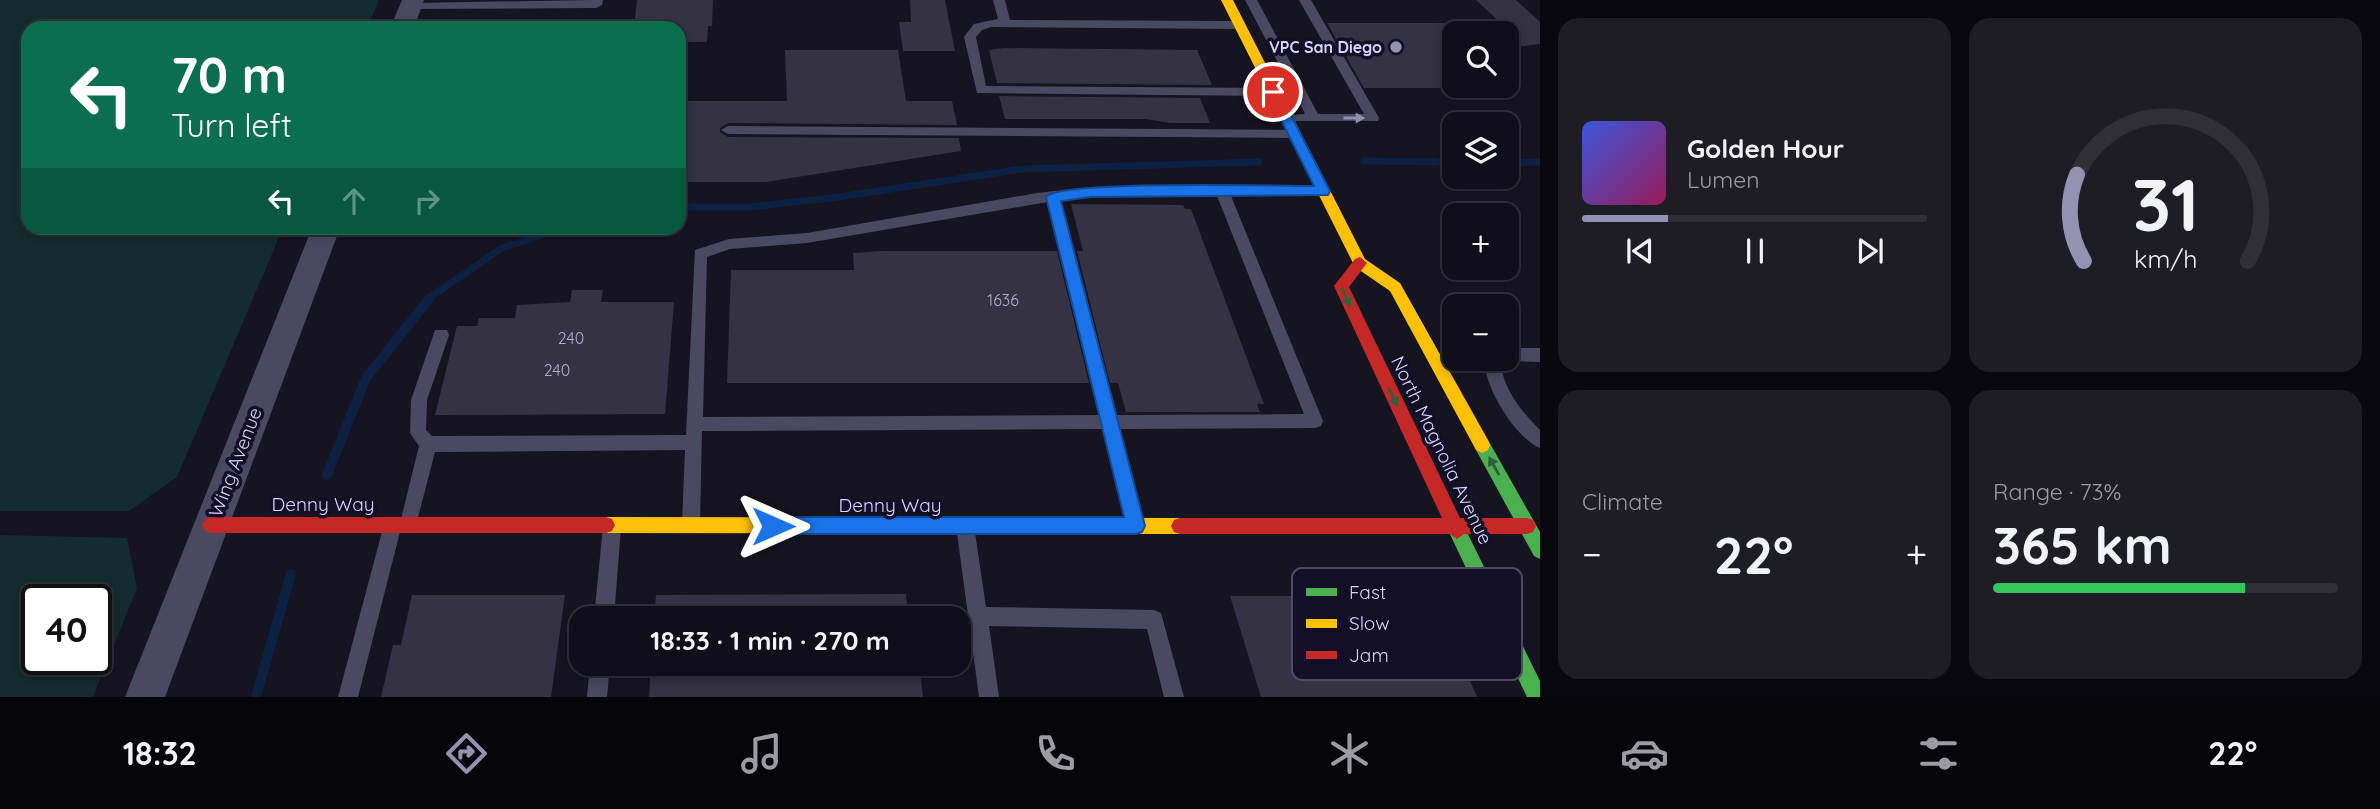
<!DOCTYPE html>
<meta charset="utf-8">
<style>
:root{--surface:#100f19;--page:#1e1d26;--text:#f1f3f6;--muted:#9c9ca2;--line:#302f38;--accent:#9591b1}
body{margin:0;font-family:Quicksand,sans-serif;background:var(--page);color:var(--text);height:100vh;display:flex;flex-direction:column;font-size:26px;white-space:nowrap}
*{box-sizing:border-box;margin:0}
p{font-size:23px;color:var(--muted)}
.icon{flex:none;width:38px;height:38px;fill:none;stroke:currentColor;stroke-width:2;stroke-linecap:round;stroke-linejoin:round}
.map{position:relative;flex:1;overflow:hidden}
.panel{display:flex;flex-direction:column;gap:18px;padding:18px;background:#09080e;width:840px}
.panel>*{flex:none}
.banner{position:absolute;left:21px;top:21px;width:665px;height:214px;border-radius:21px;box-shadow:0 4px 10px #0003,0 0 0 2px var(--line);background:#0b6e4f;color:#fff;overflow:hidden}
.fabs{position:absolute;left:1442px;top:21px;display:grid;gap:14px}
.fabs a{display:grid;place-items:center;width:77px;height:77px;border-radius:14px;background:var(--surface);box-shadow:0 4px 10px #0003,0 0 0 2px var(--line);font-size:35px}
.speed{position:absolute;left:21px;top:584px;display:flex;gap:14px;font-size:35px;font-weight:700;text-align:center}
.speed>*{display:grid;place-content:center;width:91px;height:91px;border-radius:50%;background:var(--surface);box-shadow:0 4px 10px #0003,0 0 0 2px var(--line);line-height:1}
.speed .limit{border:4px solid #111;border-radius:10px;background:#fff;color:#111}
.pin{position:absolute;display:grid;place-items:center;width:60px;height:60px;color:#fff;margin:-30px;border:4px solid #fff;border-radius:50%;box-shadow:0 2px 7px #0007}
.me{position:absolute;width:77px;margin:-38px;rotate:90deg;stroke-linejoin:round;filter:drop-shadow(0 0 5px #0008)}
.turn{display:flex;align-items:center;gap:24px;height:147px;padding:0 35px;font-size:32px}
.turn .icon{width:91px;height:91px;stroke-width:2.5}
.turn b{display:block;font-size:49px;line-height:60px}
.lanes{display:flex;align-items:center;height:66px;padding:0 35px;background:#0003;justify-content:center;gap:35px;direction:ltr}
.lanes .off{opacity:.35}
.big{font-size:52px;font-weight:700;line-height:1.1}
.panel .tile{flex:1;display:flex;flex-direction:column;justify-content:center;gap:10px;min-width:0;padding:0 24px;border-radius:21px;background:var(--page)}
.panel .dial{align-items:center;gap:0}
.dial svg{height:182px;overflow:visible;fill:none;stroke:var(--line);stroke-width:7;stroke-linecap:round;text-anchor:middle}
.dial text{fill:var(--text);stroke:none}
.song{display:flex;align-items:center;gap:21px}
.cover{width:84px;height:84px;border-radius:10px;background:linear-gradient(135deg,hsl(230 70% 55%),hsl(330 70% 35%))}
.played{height:7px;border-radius:4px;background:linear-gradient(90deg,var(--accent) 25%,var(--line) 25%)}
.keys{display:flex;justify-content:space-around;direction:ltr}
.heat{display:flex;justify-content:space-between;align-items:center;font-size:38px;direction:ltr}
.charge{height:10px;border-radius:5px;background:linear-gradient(90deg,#34c759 73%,var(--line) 0)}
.panel .tiles{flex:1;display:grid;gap:18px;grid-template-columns:repeat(2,1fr)}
.trip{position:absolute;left:569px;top:606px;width:402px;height:70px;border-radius:21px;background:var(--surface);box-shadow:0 4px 10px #0003,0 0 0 2px var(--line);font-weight:700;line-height:70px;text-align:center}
.tab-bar{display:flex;height:112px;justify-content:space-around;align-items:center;background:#06060a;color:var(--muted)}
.tab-bar .icon{width:49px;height:49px}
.tab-bar .on{color:var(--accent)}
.tab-bar b{font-size:32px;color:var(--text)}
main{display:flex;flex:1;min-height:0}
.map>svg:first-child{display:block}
</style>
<main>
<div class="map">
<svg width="1540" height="697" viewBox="0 0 1540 697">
<rect width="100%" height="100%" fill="#161421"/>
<g fill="#132c2d" fill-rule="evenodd">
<path d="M 0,0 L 379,0 L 367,28 L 28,28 L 28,228 L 283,228 L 177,477 L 129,511 L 0,511 Z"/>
<path d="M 0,535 L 127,538 L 137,588 L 93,697 L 0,697 ZM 37,600 L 96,600 L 96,660 L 37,660 Z"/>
</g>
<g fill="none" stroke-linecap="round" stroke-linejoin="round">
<g stroke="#0d2144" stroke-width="7">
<path d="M 1364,161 L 1454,162"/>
<path d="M 1507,163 L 1540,162"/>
<path d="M 679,207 L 750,207 L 839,197 L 1022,169 L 1259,162"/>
<path d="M 426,300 L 502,248 L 564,228"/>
</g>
<g stroke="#0d2144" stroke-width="10">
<path d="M 327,475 L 366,378 L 429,299"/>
<path d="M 256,697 L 291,574"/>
</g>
</g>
<g fill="#343243">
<path d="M 637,0 L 713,0 L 712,26 L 708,26 L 707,42 L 679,42 L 679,27 L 634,27 Z"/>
<path d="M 910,0 L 945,0 L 955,51 L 903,51 L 899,22 L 911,22 Z"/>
<path d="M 1476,0 L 1516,0 L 1540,22 L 1540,44 L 1507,48 L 1507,29 Z"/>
<path d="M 1327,23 L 1454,23 L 1454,88 L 1364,88 Z"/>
<path d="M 1004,48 L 1197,50 L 1212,85 L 997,83 L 989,50 Z"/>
<path d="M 785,50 L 898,50 L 906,101 L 952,101 L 957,125 L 728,123 L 720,128 L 720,132 L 728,137 L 959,138 L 961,151 L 766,182 L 679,182 L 679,101 L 787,101 Z"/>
<path d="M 999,96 L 1200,98 L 1210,123 L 1170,123 L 1146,119 L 1005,119 Z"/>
<path d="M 1071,204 L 1183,205 L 1185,209 L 1191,209 L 1264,404 L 1257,404 L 1260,412 L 1126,412 L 1118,383 L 1110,383 L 1077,251 L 1083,251 Z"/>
<path d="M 881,251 L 1057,251 L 1089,383 L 727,383 L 731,270 L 854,270 L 853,253 Z"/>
<path d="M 572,290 L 603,290 L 601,302 L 674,302 L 665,414 L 435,415 L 457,326 L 477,326 L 479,318 L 515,318 L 517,305 L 570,302 Z"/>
<path d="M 906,594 L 908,618 L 654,618 L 656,595 Z"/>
<path d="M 412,595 L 565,595 L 551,697 L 381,697 L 393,645 L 401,645 Z"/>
<path d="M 1230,596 L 1400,596 L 1409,616 L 1442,616 L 1477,697 L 1261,697 Z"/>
<path d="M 651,663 L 919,663 L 923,697 L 649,697 Z"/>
</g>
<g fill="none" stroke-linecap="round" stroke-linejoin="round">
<g fill="#4a4962" fill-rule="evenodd">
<path d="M 591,0 L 603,0 L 602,5 L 596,8 L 411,9 L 405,6 L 411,3 Z"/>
<path d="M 993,0 L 1005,0 L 1010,20 L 1240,21 L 1246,25 L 1240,29 L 991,27 L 982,30 L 976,37 L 986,86 L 1273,88 L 1279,92 L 1273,96 L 977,93 L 964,37 L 974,24 L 998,19 Z"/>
<path d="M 1245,0 L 1257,0 L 1318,114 L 1364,114 L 1299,0 L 1311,0 L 1379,118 L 1378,121 L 1281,121 L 1281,115 L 1305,114 Z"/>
<path d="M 728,126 L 1294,130 L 1301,134 L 1294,138 L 728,134 L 721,130 Z"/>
<path d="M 1323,186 L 1330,191 L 1323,196 L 1231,196 L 1323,421 L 1321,426 L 1315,428 L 1120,429 L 1144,523 L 1141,529 L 1135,531 L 1129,529 L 1126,523 L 1103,429 L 702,431 L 700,523 L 697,529 L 691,531 L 685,529 L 682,523 L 685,450 L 435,452 L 415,529 L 409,531 L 403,529 L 400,523 L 419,446 L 410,433 L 411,400 L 435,330 L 447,330 L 449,335 L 427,400 L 426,430 L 432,436 L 686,435 L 695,250 L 729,239 L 807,233 L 1037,193 L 1091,187 ZM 1217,196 L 1304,414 L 1116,415 L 1061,200 L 1091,197 ZM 1048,202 L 1100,415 L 703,417 L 707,257 L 730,249 L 807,243 Z"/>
<path d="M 1507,348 L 1540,348 L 1540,362 L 1505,361 L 1501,365 C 1504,390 1522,412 1540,430 L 1540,448 C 1515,438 1482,384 1485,359 L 1507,359 Z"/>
<path d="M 612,518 L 618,521 L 621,527 L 614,618 L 594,618 L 603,527 L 606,521 Z"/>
<path d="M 965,518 L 971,520 L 974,526 L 986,607 L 1154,610 L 1161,613 L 1184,697 L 1164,697 L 1147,629 L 989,626 L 999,697 L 979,697 L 956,526 L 959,520 Z"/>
<path d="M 392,519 L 398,522 L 401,528 L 358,697 L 338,697 L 383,528 L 386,522 Z"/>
<path d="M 590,663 L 610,663 L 607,697 L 587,697 Z"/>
</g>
<g fill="#4a4962" fill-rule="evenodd">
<path d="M 402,0 L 424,0 L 414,28 L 390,28 Z"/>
<path d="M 312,228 L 340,228 L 165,697 L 125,697 Z"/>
</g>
<g fill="#4caf50" fill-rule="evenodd">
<path d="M 1482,437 L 1488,440 L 1540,532 L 1540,559 L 1534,556 L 1476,450 L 1474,445 L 1476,440 Z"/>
<path d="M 1457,521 L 1463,524 L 1540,681 L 1540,697 L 1527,697 L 1448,530 L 1451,524 Z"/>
</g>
<g fill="#ffc107" fill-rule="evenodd">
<path d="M 1221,0 L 1233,0 L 1365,259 L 1400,283 L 1488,440 L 1490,445 L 1488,450 L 1482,453 L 1476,450 L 1390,291 L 1355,267 Z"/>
<path d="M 606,517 L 1180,518 L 1186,520 L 1189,526 L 1186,532 L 1180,534 L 606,533 L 600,531 L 597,525 L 600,519 Z"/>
</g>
<g fill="#c62828" fill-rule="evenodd">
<path d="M 1360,257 L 1367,263 L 1349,287 L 1460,518 L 1527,518 L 1533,520 L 1536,526 L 1533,532 L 1527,534 L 1464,534 L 1457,539 L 1450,534 L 1180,534 L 1174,532 L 1171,526 L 1174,520 L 1180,518 L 1442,518 L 1334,286 L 1355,259 Z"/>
<path d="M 211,517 L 606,517 L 612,519 L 615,525 L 612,531 L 606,533 L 211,533 L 205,531 L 202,525 L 205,519 Z"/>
</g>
</g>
<defs><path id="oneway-solid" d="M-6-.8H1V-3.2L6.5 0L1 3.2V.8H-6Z" transform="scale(1.75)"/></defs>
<use fill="#928eb0" href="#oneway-solid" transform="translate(1354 118)"/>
<g fill="#305f3b">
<use href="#oneway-solid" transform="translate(1346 297) rotate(66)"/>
<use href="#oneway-solid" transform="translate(1393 397) rotate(64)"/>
<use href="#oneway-solid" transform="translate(1494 466) rotate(-119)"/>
</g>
<path fill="#1a73e8" stroke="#114b97" stroke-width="2" d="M 1273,88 L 1279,92 L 1330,191 L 1328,195 L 1091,197 L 1061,201 L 1145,526 L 1142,532 L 1136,534 L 773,534 L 767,532 L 764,526 L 767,520 L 773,517 L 1124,517 L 1046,197 C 1059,180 1279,186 1314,186 L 1267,92 Z"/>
<circle fill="#9591b1" stroke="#130f26" stroke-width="2.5" cx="1396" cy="47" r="7"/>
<g text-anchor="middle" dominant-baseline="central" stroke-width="7" stroke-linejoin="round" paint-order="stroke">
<g font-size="16" font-weight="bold" fill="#d9d4ff" stroke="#130f26" text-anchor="end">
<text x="1382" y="47">VPC San Diego</text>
</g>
<g font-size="16" fill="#b0acd0">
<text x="1003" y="300">1636</text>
<text x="571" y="338">240</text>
<text x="557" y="370">240</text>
</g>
<g font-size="19" fill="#d9d4ff" stroke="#130f26">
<text transform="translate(1442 450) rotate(64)">North Magnolia Avenue</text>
<text transform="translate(235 462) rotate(-69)">Wing Avenue</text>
<text x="323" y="504">Denny Way</text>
<text x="890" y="505">Denny Way</text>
</g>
</g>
<rect x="1292" y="568" width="230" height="112" rx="10" fill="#130f26" stroke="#4e4a67" stroke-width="2"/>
<rect x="1306" y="588" width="31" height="8" fill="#4caf50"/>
<rect x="1306" y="619" width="31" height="9" fill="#ffc107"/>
<rect x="1306" y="651" width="31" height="8" fill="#c62828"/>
<g font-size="19" fill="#d9d4ff">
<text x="1349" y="599">Fast</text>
<text x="1349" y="630">Slow</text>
<text x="1349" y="662">Jam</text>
</g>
</svg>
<div class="fabs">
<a><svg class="icon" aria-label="search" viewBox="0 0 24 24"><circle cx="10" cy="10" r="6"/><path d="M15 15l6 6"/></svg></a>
<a><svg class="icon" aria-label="layers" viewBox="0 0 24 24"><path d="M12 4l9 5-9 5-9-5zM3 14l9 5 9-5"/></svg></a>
<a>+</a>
<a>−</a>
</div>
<div class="speed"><div class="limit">40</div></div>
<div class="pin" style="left:1273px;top:92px;background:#d93025"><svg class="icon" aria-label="arrive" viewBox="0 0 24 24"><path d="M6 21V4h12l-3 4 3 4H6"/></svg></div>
<svg class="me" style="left:773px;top:526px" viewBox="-20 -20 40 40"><path d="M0-17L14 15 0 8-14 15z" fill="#1a73e8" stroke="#fff" stroke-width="4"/></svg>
<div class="trip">18:33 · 1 min · 270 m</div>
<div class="banner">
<div class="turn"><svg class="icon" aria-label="left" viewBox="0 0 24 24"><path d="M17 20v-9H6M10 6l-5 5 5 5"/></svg><div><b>70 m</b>Turn left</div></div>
<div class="lanes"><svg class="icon" aria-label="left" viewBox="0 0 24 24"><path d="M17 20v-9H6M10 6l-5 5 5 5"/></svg><svg class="icon off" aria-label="ahead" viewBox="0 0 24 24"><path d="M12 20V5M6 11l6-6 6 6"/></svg><svg class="icon off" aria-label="right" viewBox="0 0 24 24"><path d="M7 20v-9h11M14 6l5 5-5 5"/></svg></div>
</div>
</div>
<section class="panel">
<div class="tiles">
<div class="tile">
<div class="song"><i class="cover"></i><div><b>Golden Hour</b><p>Lumen</p></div></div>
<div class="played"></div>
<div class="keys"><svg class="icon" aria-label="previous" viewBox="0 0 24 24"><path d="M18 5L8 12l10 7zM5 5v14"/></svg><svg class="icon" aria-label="pause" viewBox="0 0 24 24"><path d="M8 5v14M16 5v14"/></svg><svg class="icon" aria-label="next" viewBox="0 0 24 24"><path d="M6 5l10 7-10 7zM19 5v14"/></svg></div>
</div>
<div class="tile dial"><svg viewBox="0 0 100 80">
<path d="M14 69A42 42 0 1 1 86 69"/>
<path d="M14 69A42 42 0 0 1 11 31" stroke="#9591b1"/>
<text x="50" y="56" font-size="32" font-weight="700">31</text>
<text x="50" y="72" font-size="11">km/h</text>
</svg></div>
<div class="tile"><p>Climate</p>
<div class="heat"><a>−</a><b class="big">22°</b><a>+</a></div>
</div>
<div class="tile"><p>Range · 73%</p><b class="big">365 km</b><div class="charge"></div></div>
</div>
</section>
</main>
<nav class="tab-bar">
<b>18:32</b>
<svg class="icon on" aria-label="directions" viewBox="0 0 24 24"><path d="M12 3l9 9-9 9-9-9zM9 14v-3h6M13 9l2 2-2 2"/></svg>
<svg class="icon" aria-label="music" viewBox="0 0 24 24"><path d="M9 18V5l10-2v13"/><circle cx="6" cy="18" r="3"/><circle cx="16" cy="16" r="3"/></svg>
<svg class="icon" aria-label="phone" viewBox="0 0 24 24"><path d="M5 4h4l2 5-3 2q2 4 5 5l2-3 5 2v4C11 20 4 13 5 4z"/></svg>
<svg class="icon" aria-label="climate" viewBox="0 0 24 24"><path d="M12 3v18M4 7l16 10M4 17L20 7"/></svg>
<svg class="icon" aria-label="car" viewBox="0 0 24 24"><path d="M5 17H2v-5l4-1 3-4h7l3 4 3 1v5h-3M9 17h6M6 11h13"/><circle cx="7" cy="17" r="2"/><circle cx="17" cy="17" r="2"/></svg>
<svg class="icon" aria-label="filters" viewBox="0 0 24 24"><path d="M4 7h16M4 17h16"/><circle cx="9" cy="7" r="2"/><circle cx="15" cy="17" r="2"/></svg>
<b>22°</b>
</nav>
